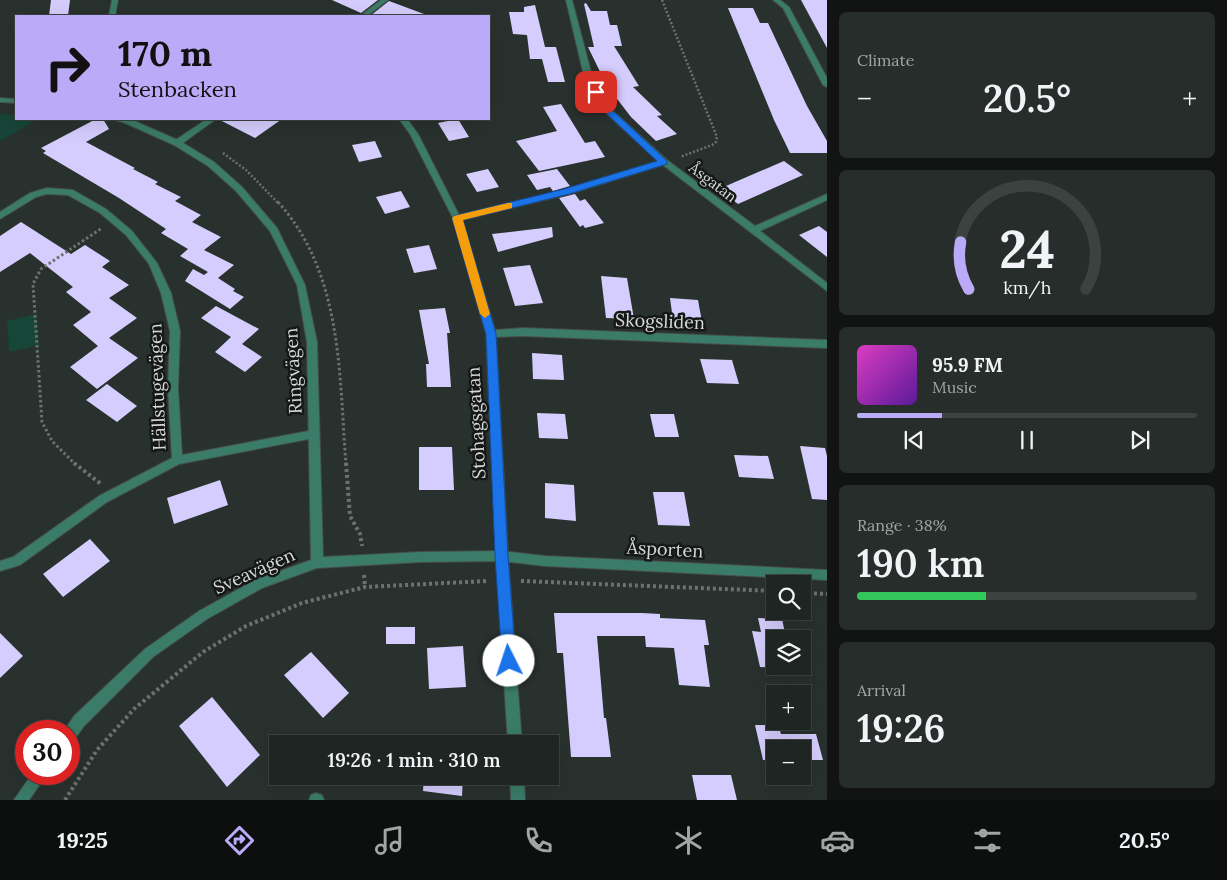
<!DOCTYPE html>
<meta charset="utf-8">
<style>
:root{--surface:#1f2522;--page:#272d2a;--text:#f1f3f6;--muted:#a1a5a5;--line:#3c4240;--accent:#baaaf7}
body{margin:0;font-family:Lora,serif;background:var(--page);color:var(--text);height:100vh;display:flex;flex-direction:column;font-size:19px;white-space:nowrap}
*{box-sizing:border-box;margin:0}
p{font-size:16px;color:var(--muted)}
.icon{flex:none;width:28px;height:28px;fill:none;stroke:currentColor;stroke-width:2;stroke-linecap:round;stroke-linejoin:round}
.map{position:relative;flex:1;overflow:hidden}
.details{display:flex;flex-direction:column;gap:12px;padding:12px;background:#111413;width:400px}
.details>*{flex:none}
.top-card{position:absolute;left:15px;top:15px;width:475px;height:105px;border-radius:0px;box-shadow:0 5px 20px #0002,0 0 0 1px var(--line);background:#baaaf7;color:#111;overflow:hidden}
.buttons{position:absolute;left:766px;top:575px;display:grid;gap:10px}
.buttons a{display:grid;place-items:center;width:45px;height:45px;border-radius:0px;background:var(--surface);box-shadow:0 5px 20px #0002,0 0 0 1px var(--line);font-size:25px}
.speed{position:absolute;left:15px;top:720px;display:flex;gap:10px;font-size:25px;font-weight:700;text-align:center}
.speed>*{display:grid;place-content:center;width:65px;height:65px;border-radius:50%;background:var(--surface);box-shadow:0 5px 20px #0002,0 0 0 1px var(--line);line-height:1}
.speed .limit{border:8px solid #d22;background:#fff;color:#111}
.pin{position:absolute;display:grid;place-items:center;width:42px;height:42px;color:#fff;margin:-21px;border-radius:10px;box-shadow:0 2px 8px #0006}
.me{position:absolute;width:55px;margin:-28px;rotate:356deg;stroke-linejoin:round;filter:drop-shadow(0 0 4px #0008)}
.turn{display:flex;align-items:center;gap:18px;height:105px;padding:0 20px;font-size:22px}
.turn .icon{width:65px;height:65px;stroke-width:2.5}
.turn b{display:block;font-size:35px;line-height:42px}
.big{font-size:38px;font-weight:600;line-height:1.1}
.details .card{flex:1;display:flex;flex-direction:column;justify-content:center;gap:8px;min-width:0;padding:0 18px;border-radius:8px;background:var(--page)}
.details .dial{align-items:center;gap:0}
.dial svg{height:130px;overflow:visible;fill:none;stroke:var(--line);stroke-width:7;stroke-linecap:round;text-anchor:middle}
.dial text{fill:var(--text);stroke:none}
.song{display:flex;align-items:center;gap:15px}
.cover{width:60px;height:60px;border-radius:8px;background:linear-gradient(135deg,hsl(310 70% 55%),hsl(270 70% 35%))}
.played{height:5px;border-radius:2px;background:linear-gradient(90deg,var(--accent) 25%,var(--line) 25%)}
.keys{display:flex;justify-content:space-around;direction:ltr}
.heat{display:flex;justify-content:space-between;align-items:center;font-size:28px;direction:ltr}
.charge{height:8px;border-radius:4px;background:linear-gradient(90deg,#34c759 38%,var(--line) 0)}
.trip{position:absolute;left:269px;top:735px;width:290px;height:50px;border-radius:0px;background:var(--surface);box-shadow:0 5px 20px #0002,0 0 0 1px var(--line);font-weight:600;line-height:50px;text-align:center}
.dock{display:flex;height:80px;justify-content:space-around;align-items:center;background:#0c0f0e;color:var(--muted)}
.dock .icon{width:35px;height:35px}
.dock .selected{color:var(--accent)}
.dock b{font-size:22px;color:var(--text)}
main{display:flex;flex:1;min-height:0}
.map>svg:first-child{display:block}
</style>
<main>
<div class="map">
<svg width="827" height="800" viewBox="0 0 827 800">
<rect width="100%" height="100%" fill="#29312e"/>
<g fill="#174538">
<path d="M 0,114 L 16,115 L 16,119 L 39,119 L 0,141 Z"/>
<path d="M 36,314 L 39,345 L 9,352 L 7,321 Z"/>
</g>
<g fill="#d5cdfd">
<path d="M 51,0 L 70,0 L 68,16 L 49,16 Z"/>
<path d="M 332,0 L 378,0 L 361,13 Z"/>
<path d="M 801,0 L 827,0 L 827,48 Z"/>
<path d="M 389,1 L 424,14 L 424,16 L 370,16 Z"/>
<path d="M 586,3 L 591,11 L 607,11 L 610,25 L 617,25 L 622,46 L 614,46 L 639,86 L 633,87 L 662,115 L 657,116 L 677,134 L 656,141 L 631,117 L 607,86 L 588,47 L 594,47 L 584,4 Z"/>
<path d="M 535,5 L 545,47 L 556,47 L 565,82 L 548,82 L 542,59 L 530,59 L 527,35 L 513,34 L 509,12 L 524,12 L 524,7 Z"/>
<path d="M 728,8 L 753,8 L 760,23 L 768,23 L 807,106 L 827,141 L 827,153 L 790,153 L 774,120 Z"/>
<path d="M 561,104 L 585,143 L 595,141 L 605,157 L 539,171 L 516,141 L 557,131 L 543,107 Z"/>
<path d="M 96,119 L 103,119 L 109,129 L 86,142 L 135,168 L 133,169 L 158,182 L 155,184 L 181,197 L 175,201 L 201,215 L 192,222 L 221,237 L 204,250 L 234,265 L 218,278 L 235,289 L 233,291 L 244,297 L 230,309 L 185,281 L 193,269 L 204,275 L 208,272 L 180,256 L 188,249 L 161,233 L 166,229 L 119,198 L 43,153 L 46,151 L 41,148 Z"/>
<path d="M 218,119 L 282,119 L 255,138 Z"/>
<path d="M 458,119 L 469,137 L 449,141 L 438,123 Z"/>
<path d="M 375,141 L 382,157 L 359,162 L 352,145 Z"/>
<path d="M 784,161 L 803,175 L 738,204 L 719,189 Z"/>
<path d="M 488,169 L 499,187 L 477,192 L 466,174 Z"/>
<path d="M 557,169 L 570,186 L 553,191 L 550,187 L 537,190 L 527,175 Z"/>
<path d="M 401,191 L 410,207 L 385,214 L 376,197 Z"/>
<path d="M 575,194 L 580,201 L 585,199 L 604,223 L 585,228 L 583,225 L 580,227 L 559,198 Z"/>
<path d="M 21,222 L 71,254 L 85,245 L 110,261 L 102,267 L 129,285 L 109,298 L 137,318 L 109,338 L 138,358 L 97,389 L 70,367 L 98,346 L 73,325 L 91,312 L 66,292 L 73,287 L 30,253 L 0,272 L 0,236 Z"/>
<path d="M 819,226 L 827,232 L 827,257 L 799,235 Z"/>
<path d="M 552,227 L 553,237 L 498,252 L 492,234 Z"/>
<path d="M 429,245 L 437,269 L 414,273 L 406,249 Z"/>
<path d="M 530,265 L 543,303 L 515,306 L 503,268 Z"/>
<path d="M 601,276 L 627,278 L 634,319 L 606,318 Z"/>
<path d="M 670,298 L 698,300 L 702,322 L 673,320 Z"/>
<path d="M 216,306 L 259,329 L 242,344 L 262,357 L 245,372 L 215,352 L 231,337 L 201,318 Z"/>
<path d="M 445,308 L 450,333 L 447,333 L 451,387 L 427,387 L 426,364 L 429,364 L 419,310 Z"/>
<path d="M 532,353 L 562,355 L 564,380 L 533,379 Z"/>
<path d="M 700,359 L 732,360 L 739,384 L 707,383 Z"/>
<path d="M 107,384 L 137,406 L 117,422 L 86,400 Z"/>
<path d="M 537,413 L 565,414 L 568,439 L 539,438 Z"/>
<path d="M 650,414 L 674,414 L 679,437 L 655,437 Z"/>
<path d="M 800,446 L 825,448 L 827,456 L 827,500 L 812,499 Z"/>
<path d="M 419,447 L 452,447 L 454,490 L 419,490 Z"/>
<path d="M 734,455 L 768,456 L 774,479 L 739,477 Z"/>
<path d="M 220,480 L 228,505 L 174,524 L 167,498 Z"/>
<path d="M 545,483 L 574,485 L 576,521 L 545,518 Z"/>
<path d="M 653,492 L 684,492 L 690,526 L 658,525 Z"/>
<path d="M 90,539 L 110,561 L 63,597 L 43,574 Z"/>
<path d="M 554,613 L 642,613 L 660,614 L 660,618 L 705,620 L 709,645 L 704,645 L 710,687 L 679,685 L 674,648 L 646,647 L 645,636 L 597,636 L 604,718 L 606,718 L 611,757 L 571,757 L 563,653 L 557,653 Z"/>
<path d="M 758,618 L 782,619 L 785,633 L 795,633 L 796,639 L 775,639 L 775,666 L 802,666 L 803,669 L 760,667 L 752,631 L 761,632 Z"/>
<rect x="386" y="627" width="29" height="17"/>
<path d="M 0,633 L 23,656 L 0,678 Z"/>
<path d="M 463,646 L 466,687 L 429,689 L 427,648 Z"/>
<path d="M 311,652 L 349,693 L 323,718 L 284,675 Z"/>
<path d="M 212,697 L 260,755 L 227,787 L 179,726 Z"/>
<path d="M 755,725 L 778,725 L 781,734 L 816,734 L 823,760 L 802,760 L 802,749 L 775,749 L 775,760 L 763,760 Z"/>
<path d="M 692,775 L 731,775 L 737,800 L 697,800 Z"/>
<path d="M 424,776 L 463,776 L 462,796 L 423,791 Z"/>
</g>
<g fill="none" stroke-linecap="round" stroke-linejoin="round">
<defs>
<g id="minor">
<path d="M 112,0 L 118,0 L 115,16 L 109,16 Z"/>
<path d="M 381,0 L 388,0 L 367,16 L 360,16 Z"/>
<path d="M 566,0 L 572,0 L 592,76 L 612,110 L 667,160 L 755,226 L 827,194 L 827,200 L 760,231 L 827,283 L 827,291 L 663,165 L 569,194 L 462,220 L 495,330 L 524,328 L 827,340 L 827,348 L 524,336 L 496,337 L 508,556 L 522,744 L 508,744 L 496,556 L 486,334 L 453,218 L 410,134 L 399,119 L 407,119 L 418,134 L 459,215 L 564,190 L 658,161 L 606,113 L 584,76 Z"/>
<path d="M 773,0 L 780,0 L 789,7 L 827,78 L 827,87 L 823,85 L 783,8 Z"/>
<path d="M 207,119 L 216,119 L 180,145 L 174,145 L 174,141 Z"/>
<path d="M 47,188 L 73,190 L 106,209 L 132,231 L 157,263 L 171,293 L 180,331 L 178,388 L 182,455 L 314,430 L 318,431 L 319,434 L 318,437 L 314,438 L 179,464 L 107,502 L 20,565 L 0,571 L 0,561 L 13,557 L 99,496 L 172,458 L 168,388 L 170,331 L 161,293 L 149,264 L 126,235 L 100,213 L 68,195 L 47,194 L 36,197 L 0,219 L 0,212 L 30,193 Z"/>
<path d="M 510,776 L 524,776 L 525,800 L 511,800 Z"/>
<path d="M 316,793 L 322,795 L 324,800 L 309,800 L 311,795 Z"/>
</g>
<g id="tertiary">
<path d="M 0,98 L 16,99 L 16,103 L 0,102 Z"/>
<path d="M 112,119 L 130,119 L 180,141 L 214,162 L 242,187 L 277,228 L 305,285 L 317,342 L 323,557 L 421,552 L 502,551 L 545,556 L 827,570 L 827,580 L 545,566 L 502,561 L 421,562 L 317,568 L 262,588 L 207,619 L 153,657 L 84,726 L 74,740 L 69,741 L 69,731 L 64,731 L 74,716 L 145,649 L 199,611 L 255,580 L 311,560 L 307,342 L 297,285 L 270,231 L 236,191 L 208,166 L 174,145 L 125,123 Z"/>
<path d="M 32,774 L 47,774 L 29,800 L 14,800 Z"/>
</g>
</defs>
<use href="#minor" stroke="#454c49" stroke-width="2"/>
<use href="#tertiary" stroke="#454c49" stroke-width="2"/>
<g stroke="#6b726f" stroke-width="2.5" stroke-dasharray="2 2" stroke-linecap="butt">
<path d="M 662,0 L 717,137 L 716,142 L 712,145 L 680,157"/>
<path d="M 223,153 L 246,170 L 279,204"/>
</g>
<g stroke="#6b726f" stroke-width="3" stroke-dasharray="2.5 2.5" stroke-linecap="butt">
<path d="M 278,202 C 343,274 339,375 346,465"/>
<path d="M 76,465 L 52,441 L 42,422 L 33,284 L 41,269 L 102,228"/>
</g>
<g stroke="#6b726f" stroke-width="4" stroke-dasharray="3 3" stroke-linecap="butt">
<path d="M 74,463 L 101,484"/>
<path d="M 346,463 L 350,516 L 360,534 L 362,546"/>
<path d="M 364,575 L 365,587"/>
<path d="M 521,581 L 775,591"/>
<path d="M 802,593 L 827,594"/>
<path d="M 65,800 L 97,750 L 134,709 L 203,652 L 246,626 L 302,603 L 365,587 L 487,581"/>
</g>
<use href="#minor" fill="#3a7c68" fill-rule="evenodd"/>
<use href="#tertiary" fill="#3a7c68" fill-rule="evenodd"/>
</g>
<path fill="#1a73e8" stroke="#114b97" d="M 593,90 L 599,90 L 612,110 L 667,161 L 667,164 L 569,194 L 463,220 L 496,334 L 508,556 L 516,661 L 514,666 L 509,668 L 504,666 L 502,661 L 495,556 L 486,334 L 452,218 L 454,216 L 564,189 L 657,161 L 606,113 L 592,92 Z"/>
<path fill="#f59e0b" d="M 508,203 L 512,203 L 512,208 L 463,220 L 490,314 L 485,318 L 480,314 L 452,218 L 454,216 Z"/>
<g text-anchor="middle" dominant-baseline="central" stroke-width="5" stroke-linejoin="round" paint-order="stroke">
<g font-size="15" fill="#d5dad8" stroke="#151817">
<text transform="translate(713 182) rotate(37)">Åsgatan</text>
</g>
<g font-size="18" fill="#d5dad8" stroke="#151817">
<text transform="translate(660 321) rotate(2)">Skogsliden</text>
<text transform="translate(293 371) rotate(-93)">Ringvägen</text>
<text transform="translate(157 387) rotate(-92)">Hällstugevägen</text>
<text transform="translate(476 423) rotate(-93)">Stohagsgatan</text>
<text transform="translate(665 549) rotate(3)">Åsporten</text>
<text transform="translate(254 571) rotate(-24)">Sveavägen</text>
</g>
</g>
</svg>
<div class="buttons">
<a><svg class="icon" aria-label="search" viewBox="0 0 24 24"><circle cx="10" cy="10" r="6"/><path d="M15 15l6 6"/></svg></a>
<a><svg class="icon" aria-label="layers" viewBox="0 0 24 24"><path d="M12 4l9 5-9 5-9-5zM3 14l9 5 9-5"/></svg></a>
<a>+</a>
<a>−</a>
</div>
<div class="speed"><div class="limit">30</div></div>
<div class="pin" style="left:596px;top:92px;background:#d93025"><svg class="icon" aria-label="arrive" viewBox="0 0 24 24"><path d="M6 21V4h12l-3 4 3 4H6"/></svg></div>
<svg class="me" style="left:509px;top:661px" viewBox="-20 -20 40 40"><circle r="19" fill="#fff"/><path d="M0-13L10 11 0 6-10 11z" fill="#1a73e8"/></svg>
<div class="trip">19:26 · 1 min · 310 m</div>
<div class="top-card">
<div class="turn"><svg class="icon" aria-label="right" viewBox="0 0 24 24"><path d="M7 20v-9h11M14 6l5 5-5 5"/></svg><div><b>170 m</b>Stenbacken</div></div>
</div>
</div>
<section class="details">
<div class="card"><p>Climate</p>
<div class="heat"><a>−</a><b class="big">20.5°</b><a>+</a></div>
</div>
<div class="card dial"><svg viewBox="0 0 100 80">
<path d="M14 69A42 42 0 1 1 86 69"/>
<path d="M14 69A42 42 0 0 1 9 40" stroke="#baaaf7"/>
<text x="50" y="56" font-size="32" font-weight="700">24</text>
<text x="50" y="72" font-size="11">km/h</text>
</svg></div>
<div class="card">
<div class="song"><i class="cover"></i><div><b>95.9 FM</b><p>Music</p></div></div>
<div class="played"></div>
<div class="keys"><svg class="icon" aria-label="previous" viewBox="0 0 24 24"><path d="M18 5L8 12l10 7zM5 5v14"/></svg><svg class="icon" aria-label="pause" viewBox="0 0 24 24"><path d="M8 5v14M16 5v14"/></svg><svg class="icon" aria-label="next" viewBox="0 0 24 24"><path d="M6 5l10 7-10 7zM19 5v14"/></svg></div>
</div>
<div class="card"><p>Range · 38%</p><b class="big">190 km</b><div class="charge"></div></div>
<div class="card"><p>Arrival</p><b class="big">19:26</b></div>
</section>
</main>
<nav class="dock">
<b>19:25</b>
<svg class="icon selected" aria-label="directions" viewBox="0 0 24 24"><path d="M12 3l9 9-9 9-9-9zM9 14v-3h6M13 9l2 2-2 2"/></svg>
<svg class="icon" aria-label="music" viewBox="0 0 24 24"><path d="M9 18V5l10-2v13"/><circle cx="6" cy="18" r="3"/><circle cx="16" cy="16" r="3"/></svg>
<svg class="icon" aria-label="phone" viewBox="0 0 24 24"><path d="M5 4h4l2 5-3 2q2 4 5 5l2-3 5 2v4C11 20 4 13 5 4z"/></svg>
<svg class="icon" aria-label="climate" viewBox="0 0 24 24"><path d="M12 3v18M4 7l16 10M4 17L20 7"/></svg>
<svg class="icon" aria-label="car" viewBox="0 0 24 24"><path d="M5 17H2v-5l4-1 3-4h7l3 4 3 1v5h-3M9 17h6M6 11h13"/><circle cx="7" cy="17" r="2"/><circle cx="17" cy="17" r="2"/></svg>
<svg class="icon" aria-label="filters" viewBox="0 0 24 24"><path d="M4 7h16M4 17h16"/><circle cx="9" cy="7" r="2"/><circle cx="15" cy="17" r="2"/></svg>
<b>20.5°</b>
</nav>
